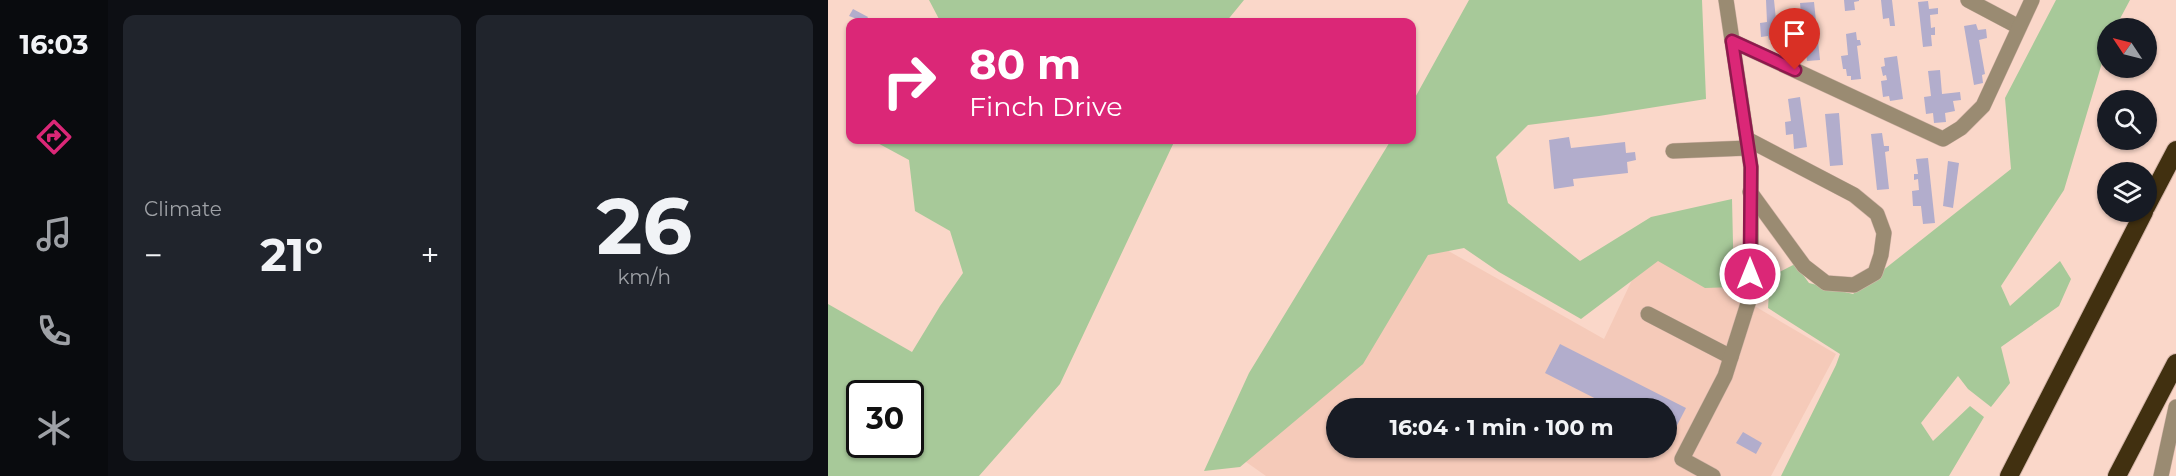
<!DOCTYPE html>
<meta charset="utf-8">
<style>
:root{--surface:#171b24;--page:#20242c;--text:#f1f3f6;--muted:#9ea1a6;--accent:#db2777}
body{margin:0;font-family:Montserrat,sans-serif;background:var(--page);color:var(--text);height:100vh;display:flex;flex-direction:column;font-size:22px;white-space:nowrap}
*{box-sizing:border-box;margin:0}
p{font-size:20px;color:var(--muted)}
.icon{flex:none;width:33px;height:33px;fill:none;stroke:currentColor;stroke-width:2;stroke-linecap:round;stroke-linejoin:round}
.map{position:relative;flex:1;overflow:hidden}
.drawer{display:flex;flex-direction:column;gap:15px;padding:15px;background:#0d0f14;width:720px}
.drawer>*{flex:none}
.banner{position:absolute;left:18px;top:18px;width:570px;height:126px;border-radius:12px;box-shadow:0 2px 4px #0004;background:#db2777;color:#fff;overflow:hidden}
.needle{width:39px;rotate:305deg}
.tools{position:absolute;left:1269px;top:18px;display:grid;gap:12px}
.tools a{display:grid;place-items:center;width:60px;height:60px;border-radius:50%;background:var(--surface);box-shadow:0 2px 4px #0004;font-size:30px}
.speed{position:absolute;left:18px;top:380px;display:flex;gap:12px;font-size:30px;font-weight:700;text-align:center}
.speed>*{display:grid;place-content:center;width:78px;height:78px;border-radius:50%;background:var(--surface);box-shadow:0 2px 4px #0004;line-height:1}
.speed .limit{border:3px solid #111;border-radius:9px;background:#fff;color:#111}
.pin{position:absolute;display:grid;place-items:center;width:51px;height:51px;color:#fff;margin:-62px -26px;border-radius:50% 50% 50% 0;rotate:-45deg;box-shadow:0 0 6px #0007}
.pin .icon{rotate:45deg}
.me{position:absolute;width:66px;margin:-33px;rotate:0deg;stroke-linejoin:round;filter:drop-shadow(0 0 4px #0008)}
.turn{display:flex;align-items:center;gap:21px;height:126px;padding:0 24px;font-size:27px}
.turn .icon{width:78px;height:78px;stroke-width:2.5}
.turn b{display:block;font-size:42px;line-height:51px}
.big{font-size:45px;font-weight:700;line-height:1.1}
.drawer .widget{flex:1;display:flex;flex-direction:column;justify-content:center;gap:9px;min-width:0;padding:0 21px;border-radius:12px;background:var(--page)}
.drawer .dial{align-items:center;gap:0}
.dial b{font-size:78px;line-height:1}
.heat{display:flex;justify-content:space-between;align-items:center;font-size:33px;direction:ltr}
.drawer .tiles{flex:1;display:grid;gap:15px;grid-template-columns:repeat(2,1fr)}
.trip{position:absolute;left:498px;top:398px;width:351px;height:60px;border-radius:30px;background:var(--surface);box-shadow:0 2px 4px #0004;font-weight:700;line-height:60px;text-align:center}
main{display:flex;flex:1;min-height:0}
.tab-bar{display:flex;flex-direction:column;width:108px;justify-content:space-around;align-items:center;background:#090b0e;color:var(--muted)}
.tab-bar .icon{width:42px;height:42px}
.tab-bar .selected{color:var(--accent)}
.tab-bar b{font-size:27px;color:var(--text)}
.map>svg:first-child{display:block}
</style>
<main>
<nav class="tab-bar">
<b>16:03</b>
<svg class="icon selected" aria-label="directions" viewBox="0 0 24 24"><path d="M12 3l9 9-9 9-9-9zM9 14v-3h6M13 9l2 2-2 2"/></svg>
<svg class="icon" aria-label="music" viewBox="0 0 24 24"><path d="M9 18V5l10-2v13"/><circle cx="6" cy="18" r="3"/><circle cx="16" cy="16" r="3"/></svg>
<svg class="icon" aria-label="phone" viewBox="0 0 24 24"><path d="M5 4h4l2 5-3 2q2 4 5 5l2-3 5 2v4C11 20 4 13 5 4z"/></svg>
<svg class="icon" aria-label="climate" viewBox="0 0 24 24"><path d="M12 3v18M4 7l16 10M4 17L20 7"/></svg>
</nav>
<section class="drawer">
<div class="tiles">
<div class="widget"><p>Climate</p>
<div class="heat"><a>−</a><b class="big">21°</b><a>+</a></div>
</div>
<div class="widget dial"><b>26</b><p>km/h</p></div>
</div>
</section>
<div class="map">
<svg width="1348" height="476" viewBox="0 0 1348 476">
<rect width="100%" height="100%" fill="#fad7c9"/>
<path fill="#f5cab9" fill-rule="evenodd" d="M 594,236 L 776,339 L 821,244 L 1008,354 L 943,476 L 438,476 L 411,457 ZM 508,408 L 838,408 L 838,447 L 508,447 Z"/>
<g fill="#a7c999" fill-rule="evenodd">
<path d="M 101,0 L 416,0 L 398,22 L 105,22 L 111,19 Z"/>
<path d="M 641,0 L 874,0 L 878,99 L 771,116 L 700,125 L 668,157 L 680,203 L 752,261 L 823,217 L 904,199 L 906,287 L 877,288 L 830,261 L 753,319 L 671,272 L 636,248 L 600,255 L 535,364 L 412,467 L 376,471 L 421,373 L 563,140 L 584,140 L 584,103 Z"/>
<path d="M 1228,0 L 1302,0 L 1287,28 L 1280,28 L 1279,46 L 1236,190 L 1173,286 L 1182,306 L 1232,261 L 1243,279 L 1231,306 L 1173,347 L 1182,383 L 1163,407 L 1140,389 L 1130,376 L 1093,423 L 1105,441 L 1142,406 L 1156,417 L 1121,476 L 953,476 L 1008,365 L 1012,354 L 940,308 L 942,277 L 967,264 L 981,283 L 1025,294 L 1183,169 L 1177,98 Z"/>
<path d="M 44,140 L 347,140 L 232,384 L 151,476 L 0,476 L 0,304 L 84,352 L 112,306 L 135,273 L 122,231 L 87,211 L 81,160 ZM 32,393 L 82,393 L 82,444 L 32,444 Z"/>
</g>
<g fill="#b2adcc">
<path d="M 938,0 L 946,0 L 950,39 L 941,40 L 940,36 L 933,37 L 932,23 L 939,22 Z"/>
<path d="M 1016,0 L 1031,0 L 1031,1 L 1026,2 L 1027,10 L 1017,11 Z"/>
<path d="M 1053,0 L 1064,0 L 1067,26 L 1062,26 L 1061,18 L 1055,19 Z"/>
<path d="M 1100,1 L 1101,9 L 1110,8 L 1110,14 L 1102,15 L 1103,28 L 1107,27 L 1107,35 L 1103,35 L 1104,46 L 1095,47 L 1090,2 Z"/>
<path d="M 986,2 L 992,60 L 979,61 L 978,54 L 969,55 L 967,30 L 975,29 L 974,24 L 966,25 L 966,15 L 973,14 L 972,3 Z"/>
<path d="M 25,9 L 40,17 L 37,22 L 21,16 Z"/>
<path d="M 1148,24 L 1150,30 L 1158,29 L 1159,38 L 1151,40 L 1157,74 L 1154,75 L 1155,83 L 1146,85 L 1136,26 Z"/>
<path d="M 1028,32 L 1029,40 L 1032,40 L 1033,45 L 1029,46 L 1033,79 L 1023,80 L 1023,76 L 1019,76 L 1018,69 L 1015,69 L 1013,56 L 1020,55 L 1018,34 Z"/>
<path d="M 1069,56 L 1075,99 L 1062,101 L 1061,96 L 1055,97 L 1053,81 L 1059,80 L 1058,75 L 1055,76 L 1053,67 L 1057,66 L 1056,58 Z"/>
<path d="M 1112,70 L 1114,94 L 1132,92 L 1133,100 L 1125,101 L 1127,111 L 1117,113 L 1118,122 L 1106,123 L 1105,113 L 1098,114 L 1096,97 L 1103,96 L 1100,71 Z"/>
<path d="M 972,97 L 979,147 L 966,149 L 965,134 L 958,135 L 957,122 L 963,121 L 960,99 Z"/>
<path d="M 1011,113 L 1015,165 L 1002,166 L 997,114 Z"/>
<path d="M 1054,133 L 1056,146 L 1061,146 L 1061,151 L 1057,152 L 1061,189 L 1049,190 L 1043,134 Z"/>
<path d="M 741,137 L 743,148 L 797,142 L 798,153 L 807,152 L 808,160 L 799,162 L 800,173 L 745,179 L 746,186 L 726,189 L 721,140 Z"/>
<path d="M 1100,158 L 1107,223 L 1095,224 L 1093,206 L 1085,206 L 1084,191 L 1091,190 L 1090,179 L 1086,180 L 1086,174 L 1090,174 L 1088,159 Z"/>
<path d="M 1120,161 L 1131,163 L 1125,208 L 1115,206 Z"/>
<path d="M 732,344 L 858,408 L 843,437 L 838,435 L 838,408 L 786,408 L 717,373 Z"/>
<path d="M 915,432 L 934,443 L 928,454 L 908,443 Z"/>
</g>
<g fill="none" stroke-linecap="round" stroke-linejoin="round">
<defs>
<g id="minor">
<path d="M 1140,0 L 1191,27"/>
<path d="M 904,41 L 1115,139 L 1133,128 L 1155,106 L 1204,0"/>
<path d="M 919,139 L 1026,195 L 1049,214 L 1056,233 L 1053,255 L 1047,273 L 1026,285 L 998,283 L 976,266 L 922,192"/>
<path d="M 845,151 L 920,148"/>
<path d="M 820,314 L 903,357"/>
<path d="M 885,476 L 854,459 L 897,376 L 923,294 L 923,167 L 898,0"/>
<path d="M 1333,476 L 1348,407"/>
</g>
<g id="highway">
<path d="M 1318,207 L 1348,150"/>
<path d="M 1181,476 L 1316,212"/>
<path d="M 1289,476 L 1348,363"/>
</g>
</defs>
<use href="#minor" stroke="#d5b6aa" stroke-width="16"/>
<use href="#highway" stroke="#d5b6aa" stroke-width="20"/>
<use href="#minor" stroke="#9a8b72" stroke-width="15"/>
<use href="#highway" stroke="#413010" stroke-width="18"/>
</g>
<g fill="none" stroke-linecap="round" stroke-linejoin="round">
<defs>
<path id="route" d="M 922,274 L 923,167 L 904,41 L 967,70"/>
</defs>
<use href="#route" stroke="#8e194d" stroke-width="15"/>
<use href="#route" stroke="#db2777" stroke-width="10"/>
</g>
</svg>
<div class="tools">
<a><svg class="needle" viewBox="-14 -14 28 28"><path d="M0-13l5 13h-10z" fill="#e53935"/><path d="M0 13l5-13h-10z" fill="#9ea1a6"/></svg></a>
<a><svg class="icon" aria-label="search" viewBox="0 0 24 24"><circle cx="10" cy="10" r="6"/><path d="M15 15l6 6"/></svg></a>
<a><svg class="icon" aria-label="layers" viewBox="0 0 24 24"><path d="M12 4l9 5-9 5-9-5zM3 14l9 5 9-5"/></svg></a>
</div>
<div class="speed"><div class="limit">30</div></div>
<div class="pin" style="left:967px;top:70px;background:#d93025"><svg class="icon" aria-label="arrive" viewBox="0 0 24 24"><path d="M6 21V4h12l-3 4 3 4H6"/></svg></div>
<svg class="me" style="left:922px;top:274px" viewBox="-20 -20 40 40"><circle r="17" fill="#db2777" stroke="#fff" stroke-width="3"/><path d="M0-11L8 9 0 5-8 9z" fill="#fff"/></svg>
<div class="trip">16:04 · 1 min · 100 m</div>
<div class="banner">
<div class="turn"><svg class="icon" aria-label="right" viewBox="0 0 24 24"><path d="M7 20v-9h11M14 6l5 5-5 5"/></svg><div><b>80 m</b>Finch Drive</div></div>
</div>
</div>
</main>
